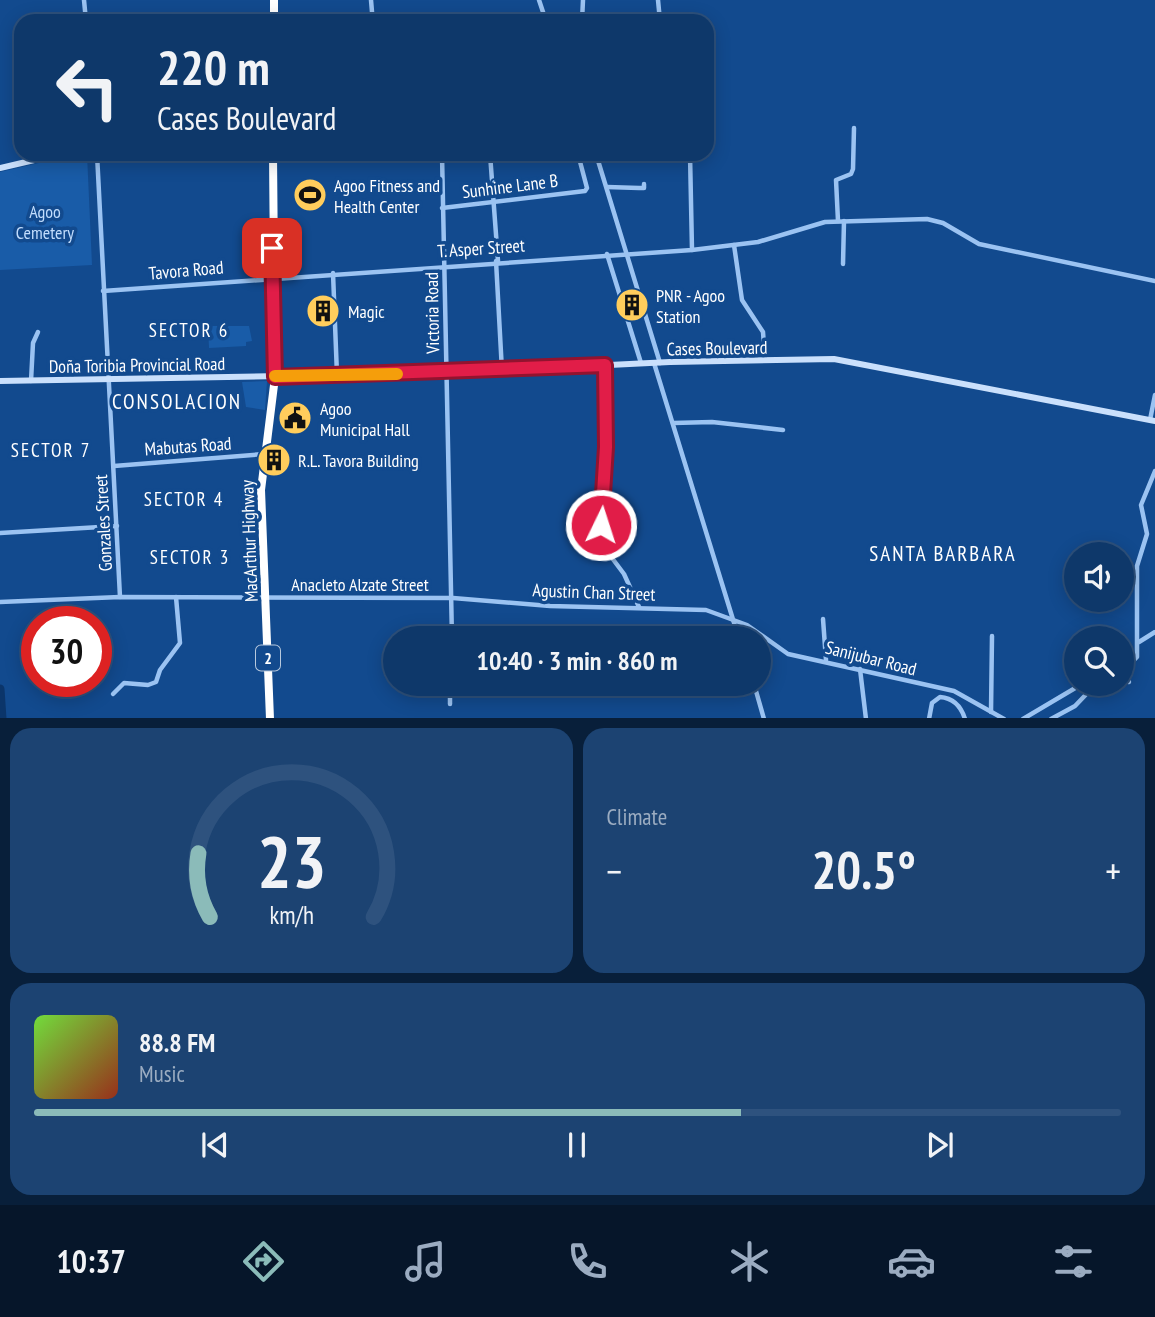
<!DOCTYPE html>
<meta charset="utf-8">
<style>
:root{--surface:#0e386a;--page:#1c4372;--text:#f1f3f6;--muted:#9bacc1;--line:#2e527e;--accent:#8bbbb9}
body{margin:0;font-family:"PT Sans Narrow",sans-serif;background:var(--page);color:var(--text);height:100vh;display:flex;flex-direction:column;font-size:26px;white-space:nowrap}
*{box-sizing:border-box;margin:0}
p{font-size:23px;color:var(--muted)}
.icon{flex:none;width:38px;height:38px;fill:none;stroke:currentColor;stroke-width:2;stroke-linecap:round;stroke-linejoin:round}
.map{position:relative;height:718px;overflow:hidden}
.details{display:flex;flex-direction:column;gap:10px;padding:10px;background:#081f3a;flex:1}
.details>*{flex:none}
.banner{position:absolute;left:14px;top:14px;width:700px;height:147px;border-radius:21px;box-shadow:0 4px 18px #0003,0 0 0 2px var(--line);background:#0e386a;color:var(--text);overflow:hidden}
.buttons{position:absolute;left:1064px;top:542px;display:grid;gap:14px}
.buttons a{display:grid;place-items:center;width:70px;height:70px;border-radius:50%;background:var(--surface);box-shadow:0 4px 18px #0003,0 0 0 2px var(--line);font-size:35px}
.speed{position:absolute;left:21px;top:606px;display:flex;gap:14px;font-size:35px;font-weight:700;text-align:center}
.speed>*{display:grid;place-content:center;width:91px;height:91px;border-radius:50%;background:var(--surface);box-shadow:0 4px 18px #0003,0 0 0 2px var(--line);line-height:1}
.speed .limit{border:10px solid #d22;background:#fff;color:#111}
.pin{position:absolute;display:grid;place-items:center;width:60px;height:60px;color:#fff;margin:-30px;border-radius:14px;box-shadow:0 4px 10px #0006}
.me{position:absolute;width:77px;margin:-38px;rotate:4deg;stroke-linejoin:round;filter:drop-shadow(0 0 5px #0008)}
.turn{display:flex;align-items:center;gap:24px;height:147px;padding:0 28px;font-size:32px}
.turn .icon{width:91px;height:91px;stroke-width:2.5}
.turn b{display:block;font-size:49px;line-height:60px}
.big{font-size:52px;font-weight:700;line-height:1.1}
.details .card{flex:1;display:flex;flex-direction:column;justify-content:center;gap:10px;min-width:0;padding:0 24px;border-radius:21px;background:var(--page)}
.details .dial{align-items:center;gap:0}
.dial svg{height:182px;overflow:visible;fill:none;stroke:var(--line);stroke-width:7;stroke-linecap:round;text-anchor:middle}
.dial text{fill:var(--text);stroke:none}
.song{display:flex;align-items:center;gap:21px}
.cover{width:84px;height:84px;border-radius:10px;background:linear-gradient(135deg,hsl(100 70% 55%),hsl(10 70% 35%))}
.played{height:7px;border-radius:4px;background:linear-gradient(90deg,var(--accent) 65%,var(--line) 65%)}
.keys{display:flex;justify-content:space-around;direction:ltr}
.heat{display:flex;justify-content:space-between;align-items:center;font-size:38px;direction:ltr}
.details .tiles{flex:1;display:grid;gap:10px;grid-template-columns:1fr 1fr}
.card:last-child{grid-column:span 2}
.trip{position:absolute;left:383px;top:626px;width:388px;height:70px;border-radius:35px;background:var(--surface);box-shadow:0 4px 18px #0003,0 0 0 2px var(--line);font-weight:700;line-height:70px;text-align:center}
.menu{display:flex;height:112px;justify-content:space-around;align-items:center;background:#06162a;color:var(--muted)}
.menu .icon{width:49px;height:49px}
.menu .selected{color:var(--accent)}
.menu b{font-size:32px;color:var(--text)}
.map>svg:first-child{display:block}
</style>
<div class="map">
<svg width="1155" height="719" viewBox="0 0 1155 719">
<rect width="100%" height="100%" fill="#124a8e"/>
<g fill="#195ca8">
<path d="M 78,154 L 87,154 L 92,265 L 0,270 L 0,172 Z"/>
<path d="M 208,326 L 249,326 L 252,341 L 246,342 L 246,346 L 209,348 Z"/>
<path d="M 267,381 L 265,410 L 246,407 L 242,382 Z"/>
</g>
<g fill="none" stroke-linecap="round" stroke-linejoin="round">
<path stroke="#0b356a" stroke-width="9" d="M 0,689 L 2,719"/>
<g stroke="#9bc3f2" stroke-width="4.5">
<path d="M 84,0 L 86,21"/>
<path d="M 371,0 L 372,12"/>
<path d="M 539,0 L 546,21"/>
<path d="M 658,0 L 660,21"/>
<path d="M 582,21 L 583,0"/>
<path d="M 97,154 L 120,597"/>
<path d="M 442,154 L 452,639"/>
<path d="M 490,154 L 498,261"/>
<path d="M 596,154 L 660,363"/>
<path d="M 690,154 L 692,250"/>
<path d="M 607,187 L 639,188 L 644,188 L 644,184"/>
<path d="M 442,208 L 585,191 L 587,188 L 578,154"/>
<path d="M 838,221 L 836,180 L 851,174 L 853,169 L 854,128"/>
<path d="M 734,245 L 742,300 L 763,332 L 765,360"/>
<path d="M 607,254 L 641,363"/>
<path d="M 496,261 L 502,371"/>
<path d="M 843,264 L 844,221"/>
<path d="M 333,273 L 337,375"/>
<path d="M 103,291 L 692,250 L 758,242 L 825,222 L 927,219 L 943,223 L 979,244 L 1155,281"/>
<path d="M 654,363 L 739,639"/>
<path d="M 605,366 L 606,447 L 601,525 L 609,554 L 624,574 L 639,607"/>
<path d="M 31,381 L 33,343 L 38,332"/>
<path d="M 1150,420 L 1155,395"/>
<path d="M 673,423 L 712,422 L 783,430"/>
<path d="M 114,466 L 264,454"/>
<path d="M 0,533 L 117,526"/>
<path d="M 0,602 L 120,597 L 453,598 L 550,606 L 706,610 L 747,625 L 788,654 L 954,691 L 1004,719"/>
<path d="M 823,619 L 826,660"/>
<path d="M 1139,642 L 1155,632"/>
<path d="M 1122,666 L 1130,664 L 1137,657 L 1137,566 L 1147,534 L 1141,505 L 1155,471"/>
<path d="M 860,669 L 866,719"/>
<path d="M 1122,680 L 1129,682"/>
<path d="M 754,684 L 764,719"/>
<path d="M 113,694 L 124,683 L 148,685 L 156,682 L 160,670 L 180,643 L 176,597"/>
<path d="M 450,704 L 450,684"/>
<path d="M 991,712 L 992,636"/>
<path d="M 929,719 L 932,703 L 940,697 C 953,698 961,706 965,719"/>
<path d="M 1023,719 L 1082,684"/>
<path d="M 1051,719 L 1075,706 L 1096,684"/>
</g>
<g stroke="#cae0fc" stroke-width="6">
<path d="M 0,168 L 60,154"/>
<path d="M 0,381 L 447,373 L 670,362 L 834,359 L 1155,421"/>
</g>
<g stroke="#fff" stroke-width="8">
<path d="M 274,0 L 274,21"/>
<path d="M 270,719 L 261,490 L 275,377 L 273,154"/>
</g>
</g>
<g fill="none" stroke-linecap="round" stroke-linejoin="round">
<defs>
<path id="route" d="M 272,248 L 275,377 L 605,365 L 606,447 L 601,525"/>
</defs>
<use href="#route" stroke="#92132f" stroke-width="18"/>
<use href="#route" stroke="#e11d48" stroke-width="12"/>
<path stroke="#f59e0b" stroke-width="12" d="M 275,376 L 397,374"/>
</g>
<defs>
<symbol id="stadium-disc" viewBox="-11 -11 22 22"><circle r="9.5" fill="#ffcd5c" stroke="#124a8e"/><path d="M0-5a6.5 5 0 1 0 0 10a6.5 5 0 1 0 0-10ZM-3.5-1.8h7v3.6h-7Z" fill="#111"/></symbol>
<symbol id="building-disc" viewBox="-11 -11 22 22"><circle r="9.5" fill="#ffcd5c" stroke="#124a8e"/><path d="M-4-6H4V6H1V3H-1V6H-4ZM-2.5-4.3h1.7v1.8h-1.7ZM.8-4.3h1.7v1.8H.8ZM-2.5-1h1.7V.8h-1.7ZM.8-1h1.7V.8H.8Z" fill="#111"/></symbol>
<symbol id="civic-disc" viewBox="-11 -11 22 22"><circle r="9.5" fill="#ffcd5c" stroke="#124a8e"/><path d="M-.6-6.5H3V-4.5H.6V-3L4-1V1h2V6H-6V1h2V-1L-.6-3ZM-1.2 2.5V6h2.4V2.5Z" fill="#111"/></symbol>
</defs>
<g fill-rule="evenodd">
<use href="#stadium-disc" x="291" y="176" width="38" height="38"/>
<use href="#building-disc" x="613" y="286" width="38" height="38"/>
<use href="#building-disc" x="304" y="292" width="38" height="38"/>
<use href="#civic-disc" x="276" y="399" width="38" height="38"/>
<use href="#building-disc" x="255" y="441" width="38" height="38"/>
</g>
<g text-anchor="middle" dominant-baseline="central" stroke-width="7" stroke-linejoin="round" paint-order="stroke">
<rect fill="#124a8e" stroke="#b8c9dd" stroke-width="2" x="256" y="645.5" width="24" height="25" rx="5"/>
<g font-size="16" font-weight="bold" fill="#fff">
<text x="268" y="658">2</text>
</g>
<g font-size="18" fill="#fff" stroke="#124a8e" text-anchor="start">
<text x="334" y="185">Agoo Fitness and<tspan x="334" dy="21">Health Center</tspan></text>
<text x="656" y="295">PNR - Agoo<tspan x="656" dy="21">Station</tspan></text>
<text x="348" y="311">Magic</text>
<text x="320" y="408">Agoo<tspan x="320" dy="21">Municipal Hall</tspan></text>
<text x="298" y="460">R.L. Tavora Building</text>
</g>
<g font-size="18" fill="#fff" stroke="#124a8e">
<text transform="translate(510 186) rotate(-7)">Sunhine Lane B</text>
<text transform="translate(481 248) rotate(-4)">T. Asper Street</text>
<text transform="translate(186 270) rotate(-5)">Tavora Road</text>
<text transform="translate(432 313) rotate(-91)">Victoria Road</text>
<text transform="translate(717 348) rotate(-1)">Cases Boulevard</text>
<text transform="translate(137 365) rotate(-1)">Doña Toribia Provincial Road</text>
<text transform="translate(188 446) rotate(-4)">Mabutas Road</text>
<text transform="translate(103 523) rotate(-93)">Gonzales Street</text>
<text transform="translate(249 541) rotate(-92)">MacArthur Highway</text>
<text x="360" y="584">Anacleto Alzate Street</text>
<text transform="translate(594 592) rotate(2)">Agustin Chan Street</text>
<text transform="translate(871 658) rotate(14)">Sanijubar Road</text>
</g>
<g font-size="18" fill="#c2ddfd" stroke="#124a8e">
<text x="45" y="211">Agoo<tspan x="45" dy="21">Cemetery</tspan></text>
</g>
<g font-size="19" letter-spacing="2" fill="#fff" stroke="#124a8e">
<text x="189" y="330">SECTOR 6</text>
<text x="51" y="450">SECTOR 7</text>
<text x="184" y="499">SECTOR 4</text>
<text x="190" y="557">SECTOR 3</text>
</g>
<g font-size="21" letter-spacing="2" fill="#fff" stroke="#124a8e">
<text x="177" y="401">CONSOLACION</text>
<text x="943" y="553">SANTA BARBARA</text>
</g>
</g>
</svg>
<div class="buttons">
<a><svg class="icon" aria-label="sound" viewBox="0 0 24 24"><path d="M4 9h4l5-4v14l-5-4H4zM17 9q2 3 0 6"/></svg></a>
<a><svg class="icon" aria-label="search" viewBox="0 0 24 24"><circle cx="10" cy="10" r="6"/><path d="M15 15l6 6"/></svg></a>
</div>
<div class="speed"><div class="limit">30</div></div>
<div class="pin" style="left:272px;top:248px;background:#d93025"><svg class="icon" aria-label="arrive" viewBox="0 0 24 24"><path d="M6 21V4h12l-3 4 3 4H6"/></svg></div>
<svg class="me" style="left:601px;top:525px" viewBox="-20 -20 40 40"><circle r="17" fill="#e11d48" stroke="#fff" stroke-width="3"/><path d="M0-11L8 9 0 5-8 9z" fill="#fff"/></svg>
<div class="trip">10:40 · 3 min · 860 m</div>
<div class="banner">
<div class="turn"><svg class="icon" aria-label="left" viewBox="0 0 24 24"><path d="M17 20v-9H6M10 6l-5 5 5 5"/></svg><div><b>220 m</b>Cases Boulevard</div></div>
</div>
</div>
<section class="details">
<div class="tiles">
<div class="card dial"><svg viewBox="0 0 100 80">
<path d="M14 69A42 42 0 1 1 86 69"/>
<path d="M14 69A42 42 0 0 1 9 41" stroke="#8bbbb9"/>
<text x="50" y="56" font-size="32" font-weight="700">23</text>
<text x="50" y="72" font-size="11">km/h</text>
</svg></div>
<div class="card"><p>Climate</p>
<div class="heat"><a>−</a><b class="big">20.5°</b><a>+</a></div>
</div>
<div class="card">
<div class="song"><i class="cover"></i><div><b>88.8 FM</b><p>Music</p></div></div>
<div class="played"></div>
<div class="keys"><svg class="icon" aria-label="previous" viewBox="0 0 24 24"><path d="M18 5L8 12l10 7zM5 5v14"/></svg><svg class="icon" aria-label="pause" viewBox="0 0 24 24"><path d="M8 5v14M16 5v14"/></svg><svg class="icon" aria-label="next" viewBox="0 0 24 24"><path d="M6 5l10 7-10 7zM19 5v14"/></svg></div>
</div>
</div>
</section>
<nav class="menu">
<b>10:37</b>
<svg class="icon selected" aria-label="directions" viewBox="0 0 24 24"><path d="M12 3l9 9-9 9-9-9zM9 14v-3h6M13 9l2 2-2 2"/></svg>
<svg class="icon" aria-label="music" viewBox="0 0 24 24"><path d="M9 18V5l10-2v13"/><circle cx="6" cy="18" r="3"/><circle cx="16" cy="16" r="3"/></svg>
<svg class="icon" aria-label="phone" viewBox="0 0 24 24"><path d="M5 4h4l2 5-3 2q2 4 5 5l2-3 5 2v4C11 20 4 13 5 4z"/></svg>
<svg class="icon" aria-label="climate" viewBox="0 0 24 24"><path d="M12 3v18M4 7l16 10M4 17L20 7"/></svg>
<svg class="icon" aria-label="car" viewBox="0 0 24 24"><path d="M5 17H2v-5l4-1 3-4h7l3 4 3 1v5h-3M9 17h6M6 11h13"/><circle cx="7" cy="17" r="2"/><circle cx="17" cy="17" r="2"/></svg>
<svg class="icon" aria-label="filters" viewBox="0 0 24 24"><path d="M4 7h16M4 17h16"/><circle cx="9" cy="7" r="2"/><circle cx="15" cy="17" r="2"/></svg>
</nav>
